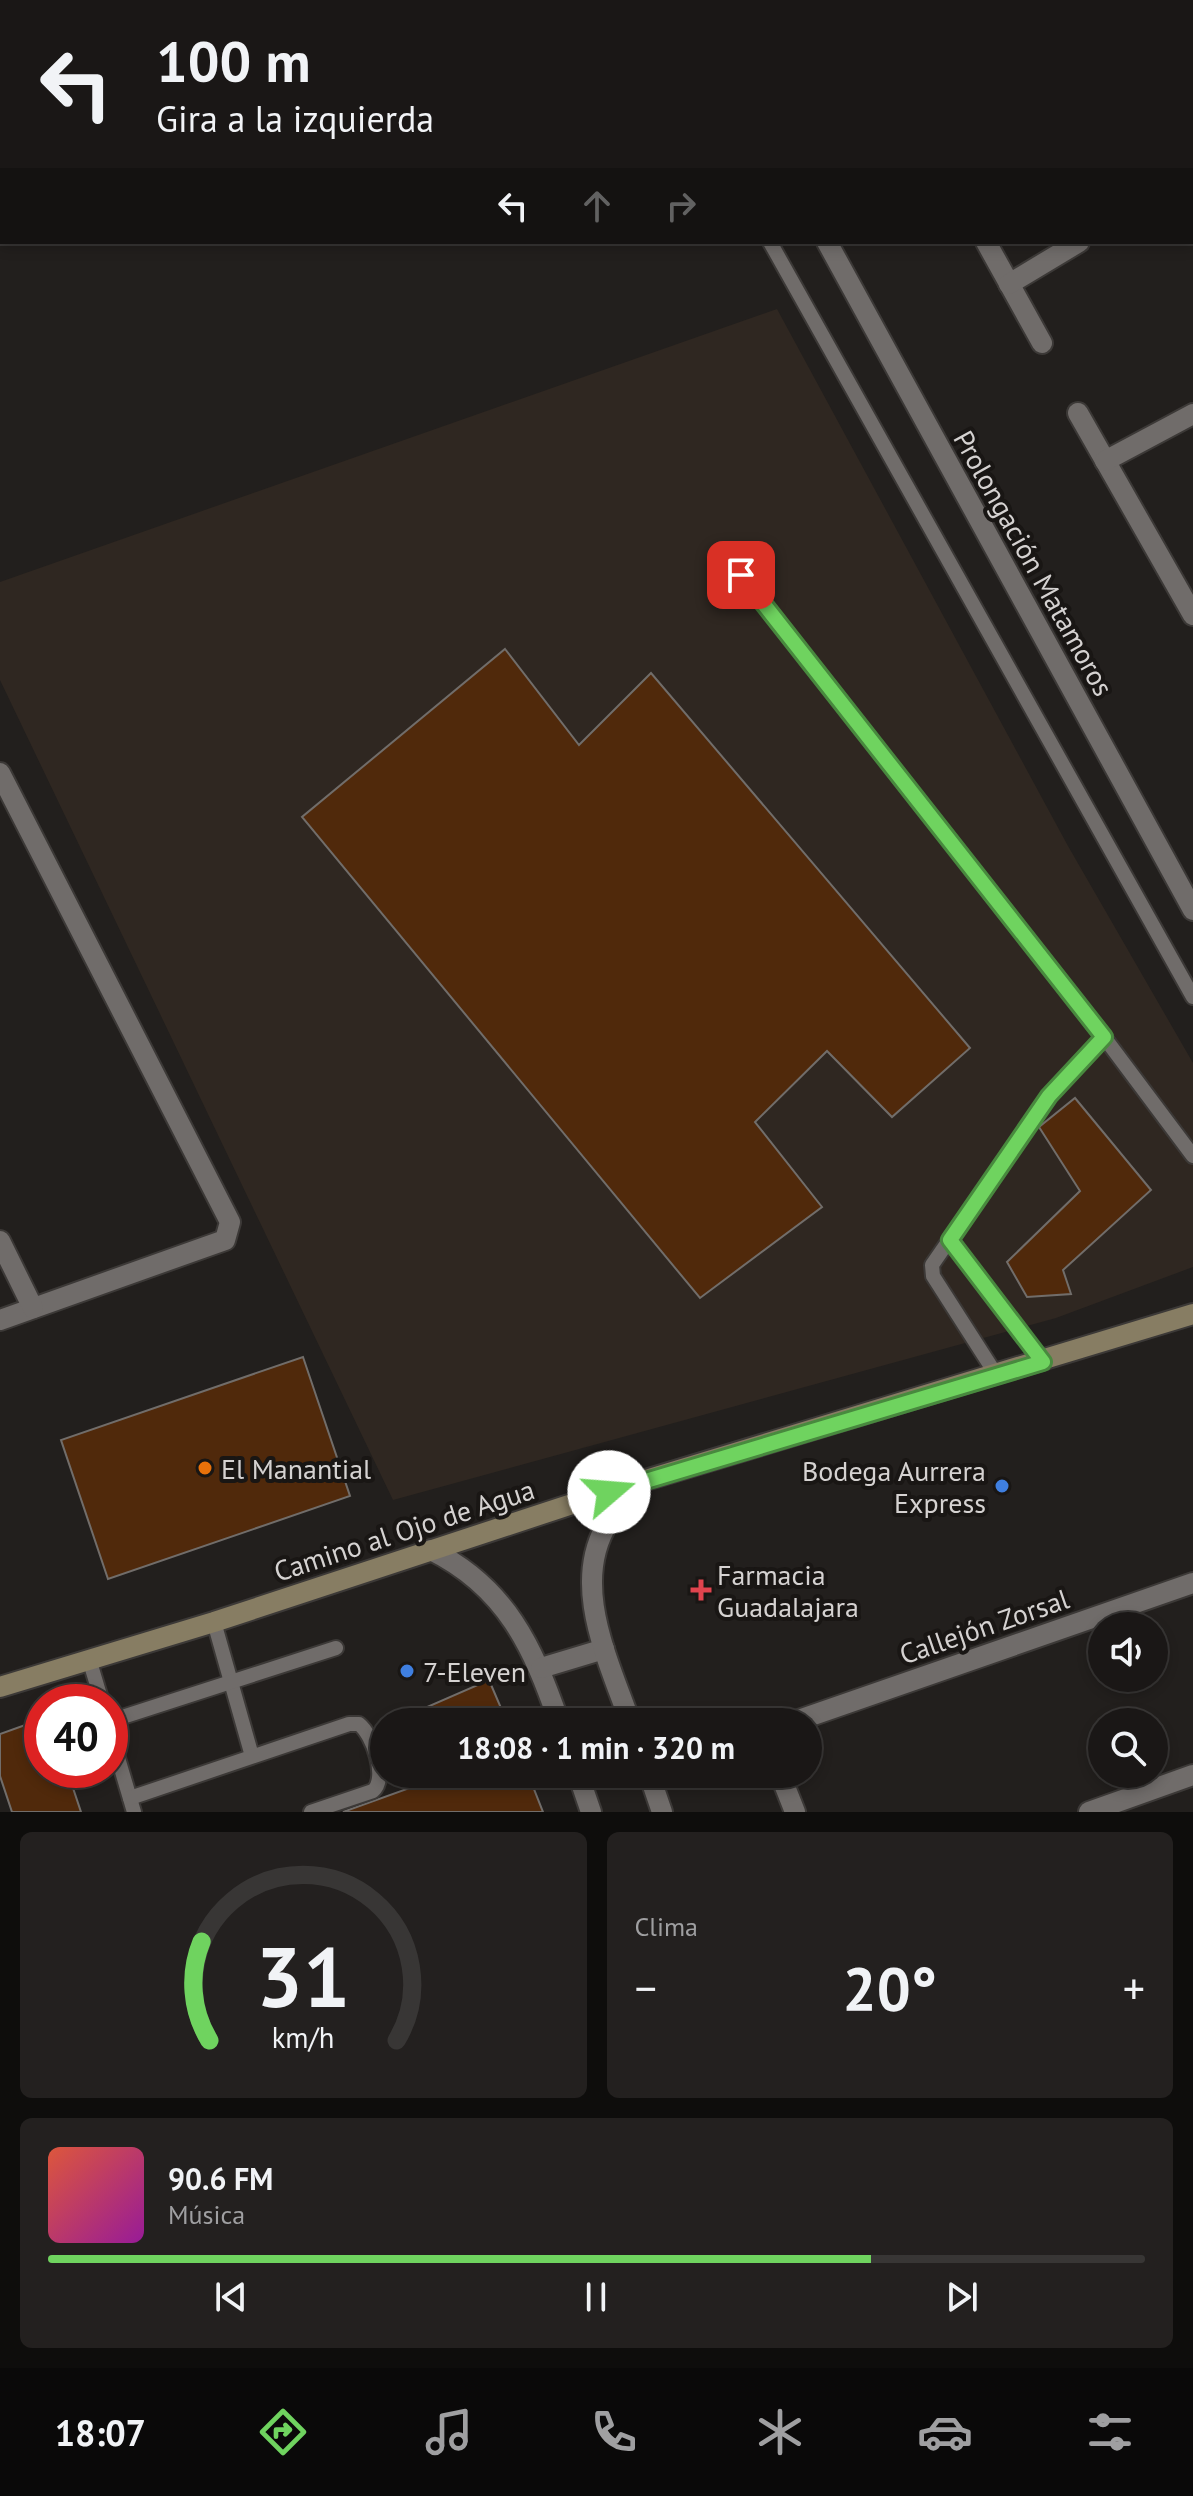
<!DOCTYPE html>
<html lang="es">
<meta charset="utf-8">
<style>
:root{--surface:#1a1716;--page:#23201f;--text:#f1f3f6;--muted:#9f9fa1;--line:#383635;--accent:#6fd35f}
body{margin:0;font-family:"PT Sans",sans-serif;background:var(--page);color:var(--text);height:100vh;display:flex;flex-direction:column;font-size:30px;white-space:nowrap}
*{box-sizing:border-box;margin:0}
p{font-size:26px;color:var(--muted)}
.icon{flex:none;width:44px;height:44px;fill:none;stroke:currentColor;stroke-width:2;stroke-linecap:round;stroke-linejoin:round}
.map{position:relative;height:1812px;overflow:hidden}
.panel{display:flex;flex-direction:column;gap:20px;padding:20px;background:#0e0d0c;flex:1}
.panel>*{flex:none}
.banner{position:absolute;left:0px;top:0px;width:1194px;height:244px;box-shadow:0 4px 12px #0003,0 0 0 2px var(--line);background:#1a1716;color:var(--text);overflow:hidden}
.fabs{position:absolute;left:1088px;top:1612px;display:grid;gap:16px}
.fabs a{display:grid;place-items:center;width:80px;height:80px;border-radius:50%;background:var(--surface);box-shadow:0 4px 12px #0003,0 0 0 2px var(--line);font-size:40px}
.speed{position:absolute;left:24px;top:1684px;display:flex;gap:16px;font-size:40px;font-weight:700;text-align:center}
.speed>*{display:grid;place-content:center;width:104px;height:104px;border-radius:50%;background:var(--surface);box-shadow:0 4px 12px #0003,0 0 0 2px var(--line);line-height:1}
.speed .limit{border:12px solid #d22;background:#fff;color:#111}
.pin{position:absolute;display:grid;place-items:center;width:68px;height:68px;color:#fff;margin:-34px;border-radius:16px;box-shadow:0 4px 12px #0006}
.me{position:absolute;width:88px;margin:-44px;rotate:72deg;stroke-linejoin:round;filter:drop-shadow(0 0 6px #0008)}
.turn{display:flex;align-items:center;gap:28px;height:168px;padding:0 24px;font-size:36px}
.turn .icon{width:104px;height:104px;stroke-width:2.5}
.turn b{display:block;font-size:56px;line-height:68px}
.lanes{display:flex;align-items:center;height:76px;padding:0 24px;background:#0003;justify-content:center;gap:40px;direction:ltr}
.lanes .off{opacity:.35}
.big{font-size:60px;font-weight:600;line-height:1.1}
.panel .card{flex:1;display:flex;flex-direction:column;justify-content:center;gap:12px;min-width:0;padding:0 28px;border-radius:12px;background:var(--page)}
.panel .dial{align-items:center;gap:0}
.dial svg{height:208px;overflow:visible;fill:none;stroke:var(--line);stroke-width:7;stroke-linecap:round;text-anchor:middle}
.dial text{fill:var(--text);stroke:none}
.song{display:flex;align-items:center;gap:24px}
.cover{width:96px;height:96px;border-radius:12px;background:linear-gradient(135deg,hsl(10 70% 55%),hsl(300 70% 35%))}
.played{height:8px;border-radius:4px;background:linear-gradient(90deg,var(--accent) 75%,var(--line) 75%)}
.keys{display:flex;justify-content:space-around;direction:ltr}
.heat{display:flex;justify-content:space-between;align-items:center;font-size:44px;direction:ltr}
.panel .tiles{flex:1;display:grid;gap:20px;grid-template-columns:1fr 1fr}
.card:last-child{grid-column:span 2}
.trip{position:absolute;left:370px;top:1708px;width:452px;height:80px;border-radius:40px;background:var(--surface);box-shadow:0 4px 12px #0003,0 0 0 2px var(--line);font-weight:600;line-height:80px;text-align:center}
.tabs{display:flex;height:128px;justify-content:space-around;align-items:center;background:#0a0909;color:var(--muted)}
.tabs .icon{width:56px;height:56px}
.tabs .active{color:var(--accent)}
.tabs b{font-size:36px;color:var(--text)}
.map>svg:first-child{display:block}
</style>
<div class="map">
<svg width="1193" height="1812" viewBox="0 0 1193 1812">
<rect width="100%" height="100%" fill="#221f1d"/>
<path fill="#2f2721" d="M 777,309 L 1068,846 L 1193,1063 L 1193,1267 L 1056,1318 L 393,1500 L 0,680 L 0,582 Z"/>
<g fill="#50290b" stroke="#716d6a" stroke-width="2">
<path d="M 505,649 L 579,745 L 651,673 L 970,1048 L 892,1117 L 827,1051 L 755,1122 L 822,1207 L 700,1298 L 302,817 Z"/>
<path d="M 1075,1098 L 1151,1190 L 1063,1270 L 1071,1294 L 1027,1297 L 1007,1262 L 1080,1191 L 1039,1127 Z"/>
<path d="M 303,1357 L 350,1496 L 108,1579 L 61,1440 Z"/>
<path d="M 489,1680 L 507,1722 L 414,1722 L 411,1714 Z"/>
<path d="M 42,1719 L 42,1770 L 67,1770 L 81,1812 L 12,1812 L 0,1776 L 0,1734 Z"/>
<path d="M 430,1774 L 528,1774 L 543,1812 L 343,1812 L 432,1780 Z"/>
</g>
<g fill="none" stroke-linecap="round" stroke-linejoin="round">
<defs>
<g id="lane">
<path d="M 636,0 L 637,2"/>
<path d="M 1192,21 L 1193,22"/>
<path d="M 770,242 L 1193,997"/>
<path d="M 721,550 L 1104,1037"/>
<path d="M 950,1240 L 1043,1362"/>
<path d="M 997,1376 L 933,1276 L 932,1265 L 1049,1096 L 1104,1037 L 1193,1156"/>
<path d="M 214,1622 L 252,1756"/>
<path d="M 90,1662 L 102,1702"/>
<path d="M 110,1721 L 336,1648"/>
<path d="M 110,1731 L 134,1812"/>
<path d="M 130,1798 L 349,1724 L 359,1724 C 373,1735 388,1778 373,1791 L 311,1812"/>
</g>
<g id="street">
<path d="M 695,0 L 696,2"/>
<path d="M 854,0 L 855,2"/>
<path d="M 1050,0 L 1051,2"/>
<path d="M 1192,155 L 1193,156"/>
<path d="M 827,242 L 1193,910"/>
<path d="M 986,242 L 1042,343"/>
<path d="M 1009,284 L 1079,242"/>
<path d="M 1078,413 L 1193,615"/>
<path d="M 1105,461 L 1193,414"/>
<path d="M 0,773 L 230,1222 L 225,1240 L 0,1320"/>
<path d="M 0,1241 L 33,1308"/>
<path d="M 431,1550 C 506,1587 533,1647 559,1722"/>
<path d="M 541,1668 L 604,1649"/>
<path d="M 630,1722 C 609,1661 569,1583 609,1521 C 617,1507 629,1495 639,1482"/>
<path d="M 793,1722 L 1193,1583"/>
<path d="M 578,1774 L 591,1812"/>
<path d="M 649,1774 L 662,1812"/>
<path d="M 780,1774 L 795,1812"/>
<path d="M 1089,1812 L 1193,1775"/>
</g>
<path id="secondary" d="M 0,1687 L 214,1622 L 639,1482 L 1193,1314"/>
</defs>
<use href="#lane" stroke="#3c3937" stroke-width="18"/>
<use href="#street" stroke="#3c3937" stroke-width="24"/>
<use href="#secondary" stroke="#3c3937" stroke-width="24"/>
<use href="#lane" stroke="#706c6a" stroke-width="14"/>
<use href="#street" stroke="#706c6a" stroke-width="20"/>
<use href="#secondary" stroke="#877d63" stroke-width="20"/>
</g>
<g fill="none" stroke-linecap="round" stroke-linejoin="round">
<defs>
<path id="route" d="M 609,1492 L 1043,1362 L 950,1240 L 1049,1096 L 1104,1037 L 741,575"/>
</defs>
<use href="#route" stroke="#48893e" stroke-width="20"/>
<use href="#route" stroke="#6fd35f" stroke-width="14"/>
</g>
<circle fill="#e8710a" stroke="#191614" stroke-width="3" cx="205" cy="1468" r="8"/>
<g fill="#3f7fe0" stroke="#191614" stroke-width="3">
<circle cx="1002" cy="1486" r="8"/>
<circle cx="407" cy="1671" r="8"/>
</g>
<path fill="#e0444e" stroke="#191614" stroke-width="3" d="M697 1578h8v8h8v8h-8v8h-8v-8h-8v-8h8z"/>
<g text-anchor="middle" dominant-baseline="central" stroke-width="8" stroke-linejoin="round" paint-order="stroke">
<g font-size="28" fill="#d5d2d1" stroke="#191614">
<text transform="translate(1034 563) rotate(61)">Prolongación Matamoros</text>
<text transform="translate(404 1530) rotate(-18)">Camino al Ojo de Agua</text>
<text transform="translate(984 1626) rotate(-19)">Callejón Zorsal</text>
</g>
<g font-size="28" fill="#d5d2d1" stroke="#191614" text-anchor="start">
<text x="221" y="1468">El Manantial</text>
<text x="986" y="1470" text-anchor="end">Bodega Aurrera<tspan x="986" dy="32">Express</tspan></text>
<text x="717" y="1574">Farmacia<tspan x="717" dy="32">Guadalajara</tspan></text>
<text x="423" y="1671">7-Eleven</text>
</g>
</g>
</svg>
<div class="fabs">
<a><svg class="icon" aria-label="sound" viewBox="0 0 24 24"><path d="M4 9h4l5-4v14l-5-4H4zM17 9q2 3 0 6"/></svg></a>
<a><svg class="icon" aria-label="search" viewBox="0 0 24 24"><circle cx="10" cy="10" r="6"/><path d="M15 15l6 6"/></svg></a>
</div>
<div class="speed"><div class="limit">40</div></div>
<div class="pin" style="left:741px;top:575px;background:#d93025"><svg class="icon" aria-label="arrive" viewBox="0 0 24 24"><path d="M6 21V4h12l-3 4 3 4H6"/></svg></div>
<svg class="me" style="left:609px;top:1492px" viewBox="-20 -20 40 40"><circle r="19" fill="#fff"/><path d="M0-13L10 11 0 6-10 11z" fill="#6fd35f"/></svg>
<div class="trip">18:08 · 1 min · 320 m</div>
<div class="banner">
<div class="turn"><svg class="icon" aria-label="left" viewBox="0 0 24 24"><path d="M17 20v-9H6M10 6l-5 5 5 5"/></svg><div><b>100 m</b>Gira a la izquierda</div></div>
<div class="lanes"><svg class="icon" aria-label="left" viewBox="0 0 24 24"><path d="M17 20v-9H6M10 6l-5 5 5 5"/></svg><svg class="icon off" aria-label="ahead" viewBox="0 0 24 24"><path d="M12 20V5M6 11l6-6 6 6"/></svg><svg class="icon off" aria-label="right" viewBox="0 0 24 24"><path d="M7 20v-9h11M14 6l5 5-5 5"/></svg></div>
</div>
</div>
<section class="panel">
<div class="tiles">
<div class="card dial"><svg viewBox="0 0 100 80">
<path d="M14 69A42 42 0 1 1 86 69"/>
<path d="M14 69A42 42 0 0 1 11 31" stroke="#6fd35f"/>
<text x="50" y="56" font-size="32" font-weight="700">31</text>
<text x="50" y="72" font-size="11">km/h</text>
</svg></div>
<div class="card"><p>Clima</p>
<div class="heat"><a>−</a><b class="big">20°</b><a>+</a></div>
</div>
<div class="card">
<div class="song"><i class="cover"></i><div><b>90.6 FM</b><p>Música</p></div></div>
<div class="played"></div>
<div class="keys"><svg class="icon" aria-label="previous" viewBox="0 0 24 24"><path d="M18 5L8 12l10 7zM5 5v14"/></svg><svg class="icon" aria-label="pause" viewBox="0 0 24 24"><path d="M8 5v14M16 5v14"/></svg><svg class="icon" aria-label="next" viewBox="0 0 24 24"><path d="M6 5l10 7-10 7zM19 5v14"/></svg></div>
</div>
</div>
</section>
<nav class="tabs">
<b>18:07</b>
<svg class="icon active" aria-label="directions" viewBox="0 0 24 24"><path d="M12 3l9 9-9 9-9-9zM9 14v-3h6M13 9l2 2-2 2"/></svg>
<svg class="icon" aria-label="music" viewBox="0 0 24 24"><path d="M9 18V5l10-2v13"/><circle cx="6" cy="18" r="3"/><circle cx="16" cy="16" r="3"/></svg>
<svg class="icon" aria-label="phone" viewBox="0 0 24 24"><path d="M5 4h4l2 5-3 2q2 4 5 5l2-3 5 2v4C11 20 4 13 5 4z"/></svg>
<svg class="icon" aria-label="climate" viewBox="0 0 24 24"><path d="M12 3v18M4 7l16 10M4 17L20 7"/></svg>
<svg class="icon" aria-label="car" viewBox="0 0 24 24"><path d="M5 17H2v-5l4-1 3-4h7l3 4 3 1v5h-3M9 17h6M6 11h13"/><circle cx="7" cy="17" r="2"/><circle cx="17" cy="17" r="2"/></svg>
<svg class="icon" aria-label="filters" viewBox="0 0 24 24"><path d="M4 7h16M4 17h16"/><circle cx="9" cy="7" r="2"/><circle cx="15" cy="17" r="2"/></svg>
</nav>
